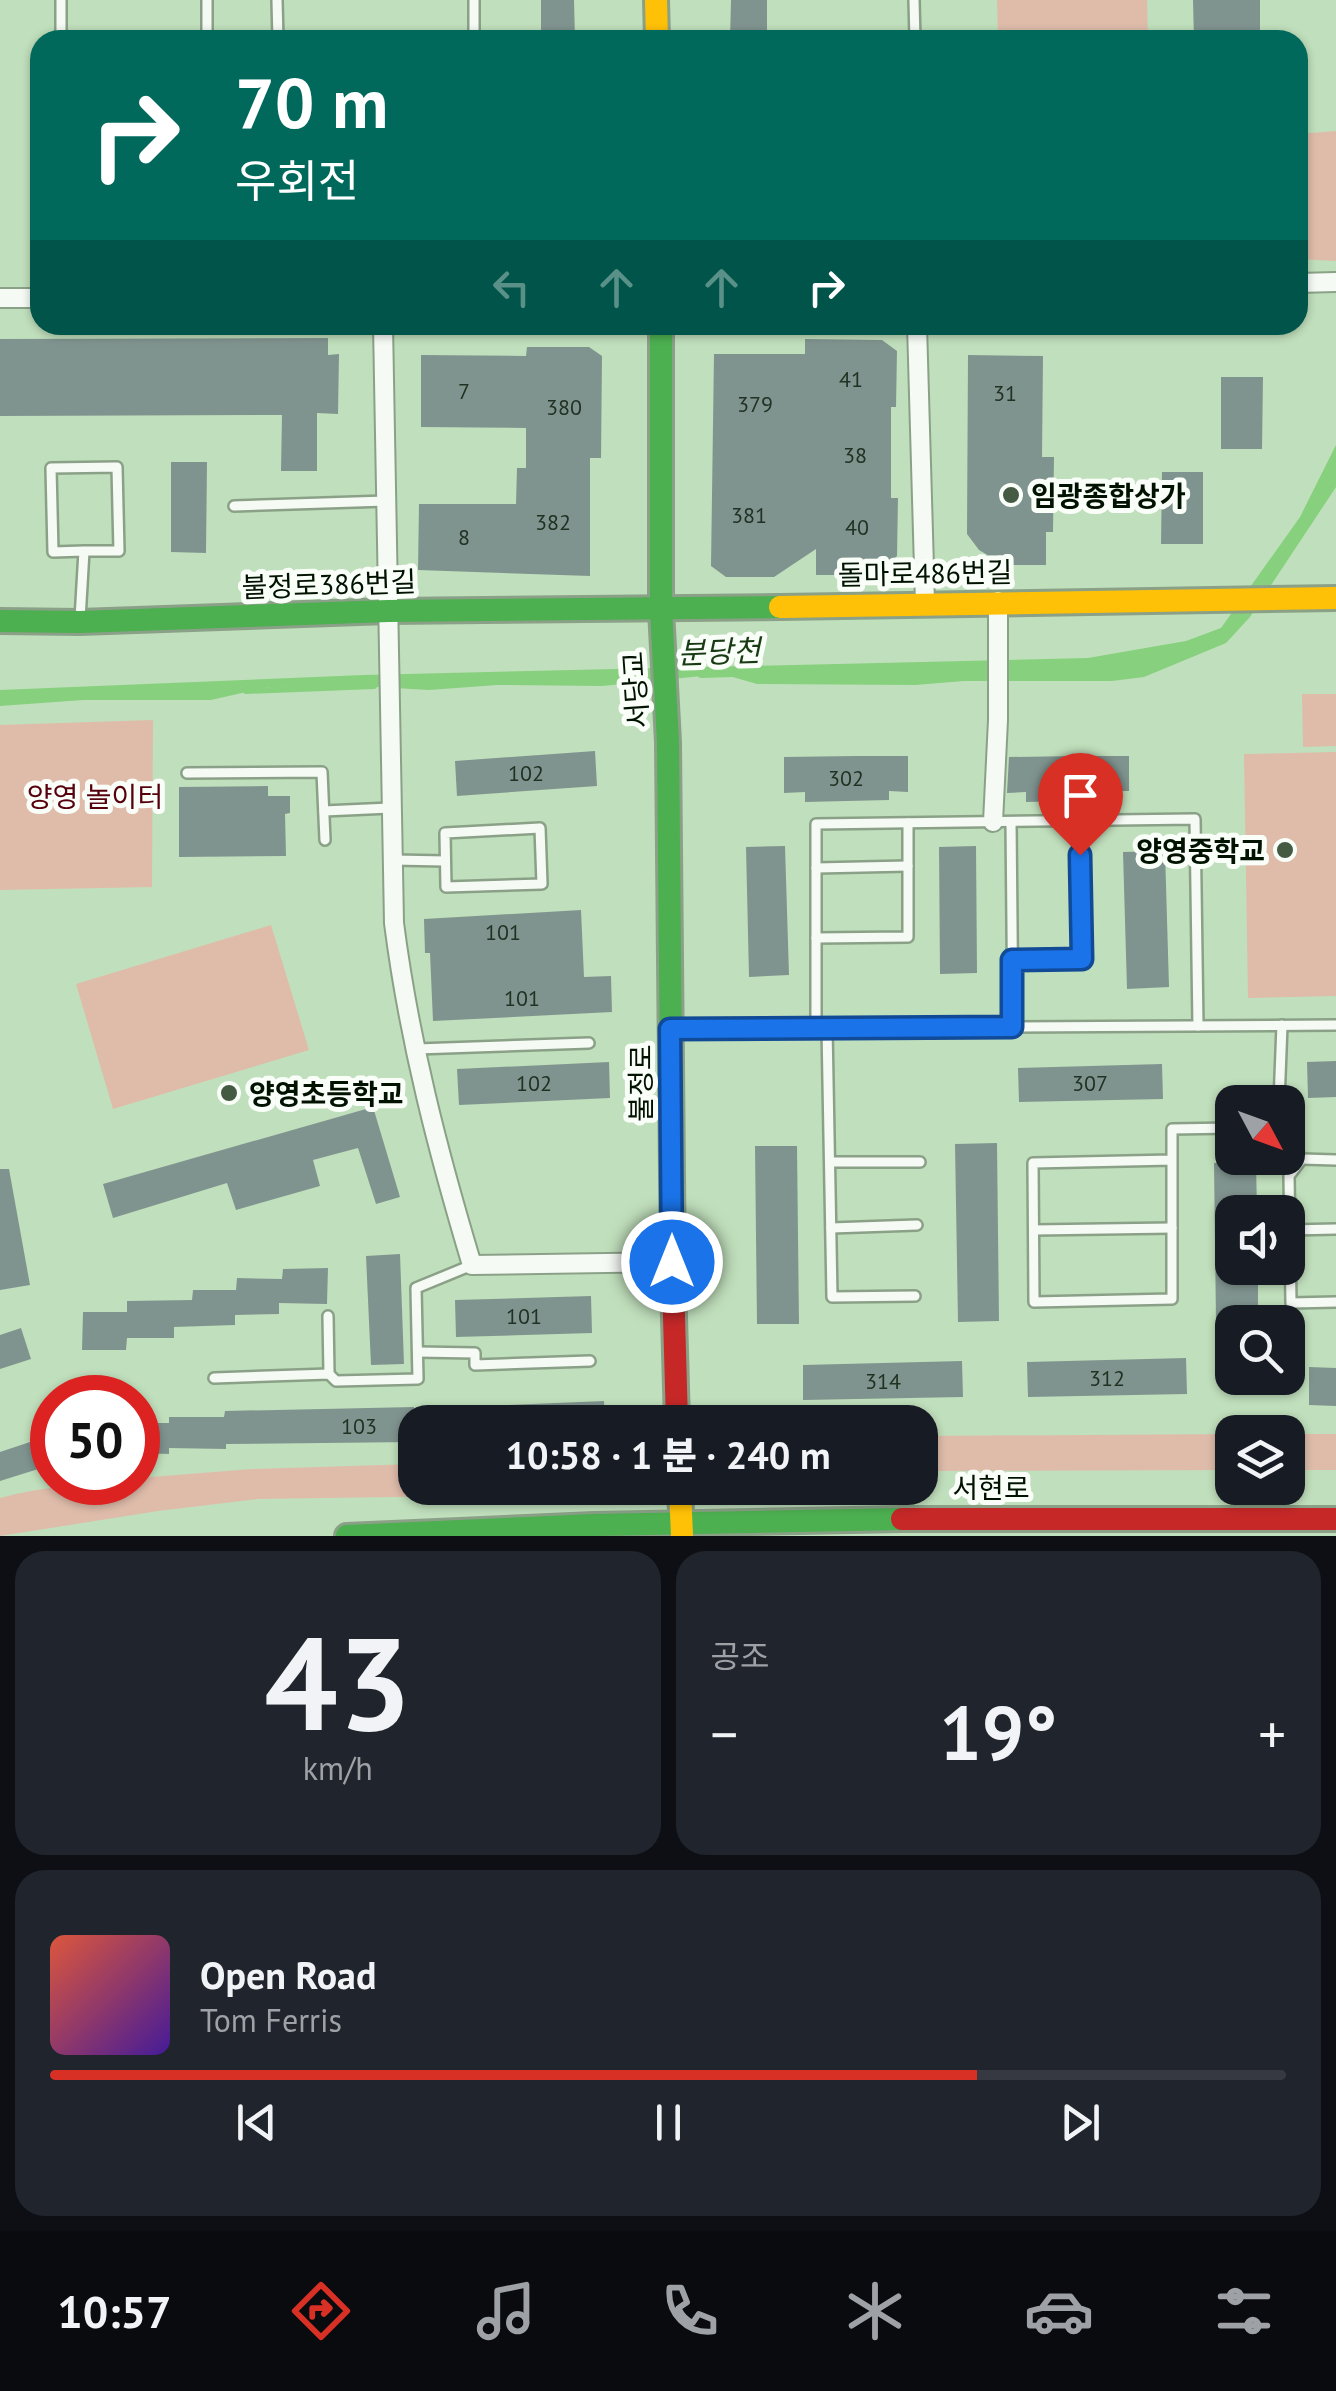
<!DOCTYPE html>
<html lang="ko">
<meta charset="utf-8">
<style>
:root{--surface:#171b24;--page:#20242c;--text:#f1f3f6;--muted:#9ea1a6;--line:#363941;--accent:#d93025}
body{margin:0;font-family:"PT Sans","Noto Sans KR",sans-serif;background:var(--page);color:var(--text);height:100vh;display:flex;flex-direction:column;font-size:38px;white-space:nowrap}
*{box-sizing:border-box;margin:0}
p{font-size:32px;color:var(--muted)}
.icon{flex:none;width:55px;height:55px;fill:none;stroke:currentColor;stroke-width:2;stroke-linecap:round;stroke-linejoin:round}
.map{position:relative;height:1536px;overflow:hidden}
.sheet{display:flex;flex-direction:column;gap:15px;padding:15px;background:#0d0f14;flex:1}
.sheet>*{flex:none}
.hud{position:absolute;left:30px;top:30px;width:1278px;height:305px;border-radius:30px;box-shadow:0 2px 8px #0004;background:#00695c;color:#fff;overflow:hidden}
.needle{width:65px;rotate:131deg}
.buttons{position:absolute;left:1215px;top:1085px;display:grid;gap:20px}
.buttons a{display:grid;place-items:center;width:90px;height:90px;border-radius:20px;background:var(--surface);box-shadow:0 2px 8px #0004;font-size:50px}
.speed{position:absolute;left:30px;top:1375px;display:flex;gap:20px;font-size:50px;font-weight:700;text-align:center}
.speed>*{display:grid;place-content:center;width:130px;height:130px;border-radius:50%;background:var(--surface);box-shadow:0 2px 8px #0004;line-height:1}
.speed .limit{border:15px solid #d22;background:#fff;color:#111}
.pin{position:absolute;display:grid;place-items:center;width:85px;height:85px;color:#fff;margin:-102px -42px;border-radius:50% 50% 50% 0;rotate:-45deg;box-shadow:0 0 10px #0007}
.pin .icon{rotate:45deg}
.me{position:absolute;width:110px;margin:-55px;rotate:0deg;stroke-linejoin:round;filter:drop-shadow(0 0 8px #0008)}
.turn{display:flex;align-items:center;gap:35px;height:210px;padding:0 40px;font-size:45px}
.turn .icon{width:130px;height:130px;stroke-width:2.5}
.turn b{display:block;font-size:70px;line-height:85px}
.lanes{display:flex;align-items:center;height:95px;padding:0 40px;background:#0003;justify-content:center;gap:50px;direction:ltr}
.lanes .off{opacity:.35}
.big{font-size:75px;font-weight:800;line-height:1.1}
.sheet .tile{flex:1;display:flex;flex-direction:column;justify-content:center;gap:15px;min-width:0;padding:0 35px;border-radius:30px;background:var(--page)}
.sheet .dial{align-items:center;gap:0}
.dial b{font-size:130px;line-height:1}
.song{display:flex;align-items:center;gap:30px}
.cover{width:120px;height:120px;border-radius:15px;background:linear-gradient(135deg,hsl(10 70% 55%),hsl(260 70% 35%))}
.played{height:10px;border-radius:5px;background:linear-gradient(90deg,var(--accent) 75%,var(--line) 75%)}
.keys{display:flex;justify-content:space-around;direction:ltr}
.heat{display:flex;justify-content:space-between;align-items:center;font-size:55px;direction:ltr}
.sheet .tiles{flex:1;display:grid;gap:15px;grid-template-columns:1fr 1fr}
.tile:last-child{grid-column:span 2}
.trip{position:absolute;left:398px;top:1405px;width:540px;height:100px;border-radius:30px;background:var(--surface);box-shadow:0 2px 8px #0004;font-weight:800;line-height:100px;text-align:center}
.dock{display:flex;height:160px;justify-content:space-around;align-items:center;background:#090b0e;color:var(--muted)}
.dock .icon{width:70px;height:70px}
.dock .active{color:var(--accent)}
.dock b{font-size:45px;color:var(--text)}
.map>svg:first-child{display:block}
</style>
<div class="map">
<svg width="1336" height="1536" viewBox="0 0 1336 1536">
<rect width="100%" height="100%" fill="#c0dfbc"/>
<g fill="#dfbcaa">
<path d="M 997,0 L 1147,0 L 1148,40 L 998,40 Z"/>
<path d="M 1336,131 L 1336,261 L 1298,259 L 1298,134 Z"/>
<path d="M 1302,694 L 1336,694 L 1336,746 L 1303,747 Z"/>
<path d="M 153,720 L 152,887 L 0,890 L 0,725 Z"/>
<path d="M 1336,752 L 1336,996 L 1248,998 L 1244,754 Z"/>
<path d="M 271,925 L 309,1050 L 113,1109 L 76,984 Z"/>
<path d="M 1232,1434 L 1232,1470 L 920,1471 L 920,1436 Z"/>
<rect x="1288" y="1434" width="48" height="36"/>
<path d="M 415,1464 L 415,1488 L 602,1488 L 596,1494 L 258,1499 L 158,1511 L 0,1536 L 0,1498 C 45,1486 91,1482 138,1482 L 138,1478 L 252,1469 Z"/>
</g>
<path fill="#87d07e" d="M 1336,445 L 1336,487 L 1250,617 L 1226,643 L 1144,677 L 1112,681 L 964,681 L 915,685 L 757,684 L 722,674 L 602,686 L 497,685 L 429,690 L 361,686 L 268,687 L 211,700 L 83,700 L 0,706 L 0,690 L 364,675 L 1088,658 L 1186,641 L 1221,628 L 1300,517 Z"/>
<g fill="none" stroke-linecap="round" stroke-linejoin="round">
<g stroke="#87d07e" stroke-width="6">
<path d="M 701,675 L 733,674"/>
<path d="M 246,691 L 374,686"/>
</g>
</g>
<g fill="#80948f">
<path d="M 541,0 L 574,0 L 575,40 L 541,40 Z"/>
<path d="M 731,0 L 767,0 L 767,40 L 730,40 Z"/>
<path d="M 1193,0 L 1260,0 L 1260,40 L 1194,40 Z"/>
<path d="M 328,338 L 328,355 L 339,354 L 338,414 L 317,413 L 317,471 L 281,471 L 282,415 L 0,416 L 0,339 Z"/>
<path d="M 805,339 L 882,340 L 897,351 L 896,407 L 891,407 L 891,498 L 898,498 L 897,556 L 878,575 L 816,575 L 816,549 L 774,577 L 726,577 L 711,566 L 714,354 L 805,354 Z"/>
<path d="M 527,347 L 589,347 L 602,356 L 601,458 L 590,458 L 590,576 L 418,570 L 419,504 L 516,504 L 517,468 L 526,468 L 526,428 L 421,427 L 421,355 L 526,356 Z"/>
<path d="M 968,355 L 1043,356 L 1042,457 L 1054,457 L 1053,532 L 1046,532 L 1046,565 L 996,565 L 996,560 L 979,550 L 967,534 Z"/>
<path d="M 1221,377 L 1263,377 L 1262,449 L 1221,449 Z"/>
<path d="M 171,462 L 207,462 L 206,553 L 171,552 Z"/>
<path d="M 1162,472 L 1203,472 L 1203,544 L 1161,544 Z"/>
<path d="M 595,751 L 597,786 L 457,796 L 455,761 Z"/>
<path d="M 855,756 L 908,756 L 908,792 L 889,791 L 889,800 L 805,802 L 805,792 L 784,793 L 784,757 Z"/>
<path d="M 1076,756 L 1129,756 L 1129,791 L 1109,791 L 1109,800 L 1026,802 L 1026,792 L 1007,793 L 1009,757 Z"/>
<path d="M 268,786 L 268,796 L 290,796 L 290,813 L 285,814 L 286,856 L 179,857 L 179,787 Z"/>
<path d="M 785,846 L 789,975 L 749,977 L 746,847 Z"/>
<path d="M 976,846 L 977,973 L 940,974 L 939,847 Z"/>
<path d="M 1165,851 L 1169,987 L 1127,989 L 1123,852 Z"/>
<path d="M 581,910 L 584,977 L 611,976 L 612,1012 L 433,1021 L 430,953 L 425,953 L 424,919 Z"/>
<path d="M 1336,1061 L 1336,1097 L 1308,1098 L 1307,1062 Z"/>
<path d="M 609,1062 L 610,1098 L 459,1105 L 457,1069 Z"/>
<path d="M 1162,1064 L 1163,1099 L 1019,1102 L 1018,1068 Z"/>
<path d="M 373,1107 L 400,1197 L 376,1204 L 358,1148 L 313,1160 L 320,1186 L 236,1210 L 227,1183 L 113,1218 L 103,1184 Z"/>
<path d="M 997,1143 L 999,1321 L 958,1322 L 955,1144 Z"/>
<path d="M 755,1146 L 797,1146 L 799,1324 L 757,1324 Z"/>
<path d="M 1256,1162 L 1257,1212 L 1232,1212 L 1232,1268 L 1258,1268 L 1258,1322 L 1216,1322 L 1214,1163 Z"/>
<path d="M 0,1169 L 9,1169 L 30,1285 L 0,1290 Z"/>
<path d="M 400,1254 L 404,1364 L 371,1365 L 366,1256 Z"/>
<path d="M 328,1268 L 327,1304 L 279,1303 L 279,1314 L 235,1315 L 235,1325 L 174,1327 L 174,1338 L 127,1338 L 126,1350 L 82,1350 L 83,1312 L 127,1312 L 127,1301 L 192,1300 L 193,1290 L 236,1290 L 237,1278 L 282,1279 L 283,1269 Z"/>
<path d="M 591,1296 L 592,1333 L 456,1337 L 455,1300 Z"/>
<path d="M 21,1328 L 31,1359 L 0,1369 L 0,1335 Z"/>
<path d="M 1186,1358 L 1187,1394 L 1028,1397 L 1027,1362 Z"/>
<path d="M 962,1361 L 963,1397 L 803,1400 L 803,1365 Z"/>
<path d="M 1309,1367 L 1336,1368 L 1336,1406 L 1309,1405 Z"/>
<path d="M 604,1401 L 605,1422 L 441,1422 L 441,1408 Z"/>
<path d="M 414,1407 L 414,1442 L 226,1444 L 226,1449 L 169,1448 L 169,1454 L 138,1453 L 138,1423 L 169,1423 L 169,1417 L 224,1417 L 225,1411 Z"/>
<path d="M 42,1438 L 51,1465 L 0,1481 L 0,1452 Z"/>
</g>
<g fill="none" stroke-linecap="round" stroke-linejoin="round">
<defs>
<g id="lane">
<path d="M 61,0 L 61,40"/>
<path d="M 207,0 L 207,40"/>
<path d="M 277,0 L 278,40"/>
<path d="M 474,0 L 474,40"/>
<path d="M 914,0 L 915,40"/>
<path d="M 234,506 L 386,501"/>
<path d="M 80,619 L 84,551 L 119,551 L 117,467 L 51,468 L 53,552 L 84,551"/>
<path d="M 187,773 L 322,772 L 325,840"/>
<path d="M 324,811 L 390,808"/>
<path d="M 1011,822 L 1013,1027"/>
<path d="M 540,828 L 542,884 L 446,887 L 445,833 Z"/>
<path d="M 394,860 L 445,861"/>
<path d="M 816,868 L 908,866"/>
<path d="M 816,938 L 908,937 L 908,823"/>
<path d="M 1012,960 L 1082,959 L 1080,821"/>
<path d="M 816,1028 L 816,824 L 1195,819 L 1198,1026"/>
<path d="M 827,1028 L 832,1297 L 915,1296"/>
<path d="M 674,1029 L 1336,1025"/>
<path d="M 417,1049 L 589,1043"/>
<path d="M 1279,1102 L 1282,1025"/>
<path d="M 1288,1139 L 1302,1159"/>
<path d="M 1302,1159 L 1289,1176 L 1291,1303 L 1336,1302"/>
<path d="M 1302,1159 L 1336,1160"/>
<path d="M 1172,1160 L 1033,1163 L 1034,1302 L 1172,1299 L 1172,1129 L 1232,1128"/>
<path d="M 830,1162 L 920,1162"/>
<path d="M 831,1228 L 917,1225"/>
<path d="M 1034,1230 L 1172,1228"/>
<path d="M 1290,1230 L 1336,1229"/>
<path d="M 328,1316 L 329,1374"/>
<path d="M 418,1352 L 475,1353 L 475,1365 L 590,1361"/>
<path d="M 214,1378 L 329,1374 L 336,1381 L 418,1379 L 416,1288 L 472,1265"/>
</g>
<g id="street">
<path d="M 1298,283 L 1336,282"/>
<path d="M 0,298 L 40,298"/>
<path d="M 383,325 L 394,923 C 409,1040 438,1152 472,1265 L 672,1262"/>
<path d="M 917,325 L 925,603"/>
<path d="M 993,822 L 998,720 L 998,601"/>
</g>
<g id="fast">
<path d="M 661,325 L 661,610 L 668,742 L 673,1282"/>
<path d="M 0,621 L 80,622 L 388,611 L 780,607"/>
<path d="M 347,1536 L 594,1525 L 902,1519"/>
</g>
<g id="slow">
<path d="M 656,0 L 657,40"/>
<path d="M 780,607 L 1336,598"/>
<path d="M 680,1488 L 682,1536"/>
</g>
<g id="jam">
<path d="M 673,1282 L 677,1422"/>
<path d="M 902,1519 L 1336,1519"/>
</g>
</defs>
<use href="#lane" stroke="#8aa187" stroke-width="14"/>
<use href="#street" stroke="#8aa187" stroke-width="22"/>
<use href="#fast" stroke="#8aa187" stroke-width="28"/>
<use href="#slow" stroke="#8aa187" stroke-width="28"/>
<use href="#jam" stroke="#8aa187" stroke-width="28"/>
<use href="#lane" stroke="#f6faf5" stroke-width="9"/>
<use href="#street" stroke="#f6faf5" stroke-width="18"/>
<use href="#fast" stroke="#4caf50" stroke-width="22"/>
<use href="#slow" stroke="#ffc107" stroke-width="22"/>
<use href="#jam" stroke="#c62828" stroke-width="22"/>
</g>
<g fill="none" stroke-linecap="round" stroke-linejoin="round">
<defs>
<path id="route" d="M 672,1262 L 670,1029 L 1012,1027 L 1012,960 L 1082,959 L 1080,855"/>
</defs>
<use href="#route" stroke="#114b97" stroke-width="25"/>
<use href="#route" stroke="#1a73e8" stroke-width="18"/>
</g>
<g fill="#445a42" stroke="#f9fef8" stroke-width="4">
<circle cx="1011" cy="495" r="10"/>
<circle cx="1285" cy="850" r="10"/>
<circle cx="229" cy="1093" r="10"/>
</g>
<g text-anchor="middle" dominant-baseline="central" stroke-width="10" stroke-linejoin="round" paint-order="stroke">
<g font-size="22" fill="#213224">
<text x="851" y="379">41</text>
<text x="464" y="391">7</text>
<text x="1005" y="393">31</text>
<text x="755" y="404">379</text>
<text x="564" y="407">380</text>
<text x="855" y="455">38</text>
<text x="749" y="515">381</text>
<text x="553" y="522">382</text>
<text x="857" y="527">40</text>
<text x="464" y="537">8</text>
<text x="526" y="773">102</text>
<text x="846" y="778">302</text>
<text x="503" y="932">101</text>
<text x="522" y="998">101</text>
<text x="534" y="1083">102</text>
<text x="1090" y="1083">307</text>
<text x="524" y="1316">101</text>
<text x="1107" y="1378">312</text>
<text x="883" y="1381">314</text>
<text x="359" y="1426">103</text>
</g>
<g font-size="28" font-weight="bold" fill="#011201" stroke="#f9fef8" text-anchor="start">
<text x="1031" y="495">임광종합상가</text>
<text x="1265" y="850" text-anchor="end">양영중학교</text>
<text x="249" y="1093">양영초등학교</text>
</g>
<g font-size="28" fill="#011201" stroke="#f9fef8">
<text transform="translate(925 573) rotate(-1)">돌마로486번길</text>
<text transform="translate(329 584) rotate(-2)">불정로386번길</text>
<text transform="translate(635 690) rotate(-94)">서당교</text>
<text transform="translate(640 1083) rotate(-90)">불정로</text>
<text x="991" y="1487">서현로</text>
</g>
<g font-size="28" fill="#56000d" stroke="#f9fef8">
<text x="95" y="796">양영 놀이터</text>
</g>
<g font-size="30" font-style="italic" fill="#183b13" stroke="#f9fef8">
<text transform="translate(719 651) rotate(-2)">분당천</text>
</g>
</g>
</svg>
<div class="buttons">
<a><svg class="needle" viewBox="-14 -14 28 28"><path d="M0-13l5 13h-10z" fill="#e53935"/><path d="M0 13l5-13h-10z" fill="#9ea1a6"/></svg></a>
<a><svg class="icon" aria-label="sound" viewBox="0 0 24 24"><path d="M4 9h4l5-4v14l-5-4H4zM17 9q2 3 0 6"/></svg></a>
<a><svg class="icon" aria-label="search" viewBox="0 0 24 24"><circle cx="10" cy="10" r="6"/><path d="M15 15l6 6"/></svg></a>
<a><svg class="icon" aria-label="layers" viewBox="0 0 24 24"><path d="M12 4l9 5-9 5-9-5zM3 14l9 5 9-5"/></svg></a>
</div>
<div class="speed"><div class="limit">50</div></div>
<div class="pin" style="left:1080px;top:855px;background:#d93025"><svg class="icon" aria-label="arrive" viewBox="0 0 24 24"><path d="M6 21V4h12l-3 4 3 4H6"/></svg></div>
<svg class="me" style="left:672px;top:1262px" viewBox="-20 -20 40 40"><circle r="17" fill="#1a73e8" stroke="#fff" stroke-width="3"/><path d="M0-11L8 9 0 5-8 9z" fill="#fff"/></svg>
<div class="trip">10:58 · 1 분 · 240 m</div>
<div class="hud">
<div class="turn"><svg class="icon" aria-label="right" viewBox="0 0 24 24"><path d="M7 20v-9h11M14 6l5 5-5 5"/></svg><div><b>70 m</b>우회전</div></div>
<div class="lanes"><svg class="icon off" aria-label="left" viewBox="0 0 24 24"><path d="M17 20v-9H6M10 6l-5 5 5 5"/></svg><svg class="icon off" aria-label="ahead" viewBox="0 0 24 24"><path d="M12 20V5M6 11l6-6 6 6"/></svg><svg class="icon off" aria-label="ahead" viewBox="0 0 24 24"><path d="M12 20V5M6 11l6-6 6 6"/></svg><svg class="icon" aria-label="right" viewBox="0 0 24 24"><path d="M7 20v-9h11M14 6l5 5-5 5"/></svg></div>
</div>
</div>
<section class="sheet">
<div class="tiles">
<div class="tile dial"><b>43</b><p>km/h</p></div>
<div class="tile"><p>공조</p>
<div class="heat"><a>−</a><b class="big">19°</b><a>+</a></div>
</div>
<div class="tile">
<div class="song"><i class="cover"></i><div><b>Open Road</b><p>Tom Ferris</p></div></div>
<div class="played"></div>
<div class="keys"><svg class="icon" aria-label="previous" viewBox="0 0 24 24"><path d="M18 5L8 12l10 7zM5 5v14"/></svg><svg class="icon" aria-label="pause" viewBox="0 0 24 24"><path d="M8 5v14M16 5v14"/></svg><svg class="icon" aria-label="next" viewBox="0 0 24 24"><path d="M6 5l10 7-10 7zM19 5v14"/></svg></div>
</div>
</div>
</section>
<nav class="dock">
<b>10:57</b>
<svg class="icon active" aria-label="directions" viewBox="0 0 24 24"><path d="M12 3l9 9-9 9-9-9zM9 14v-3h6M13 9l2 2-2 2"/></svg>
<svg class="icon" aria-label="music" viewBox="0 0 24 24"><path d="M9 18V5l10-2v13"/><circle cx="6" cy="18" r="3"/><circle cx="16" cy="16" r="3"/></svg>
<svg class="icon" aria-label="phone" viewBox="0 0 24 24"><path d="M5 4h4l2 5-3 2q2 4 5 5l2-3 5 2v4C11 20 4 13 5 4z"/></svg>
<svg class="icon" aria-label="climate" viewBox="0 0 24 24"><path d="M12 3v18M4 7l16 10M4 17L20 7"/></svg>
<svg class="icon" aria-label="car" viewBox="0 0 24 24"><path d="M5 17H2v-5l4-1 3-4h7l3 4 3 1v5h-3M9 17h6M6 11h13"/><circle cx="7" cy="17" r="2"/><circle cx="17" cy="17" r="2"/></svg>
<svg class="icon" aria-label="filters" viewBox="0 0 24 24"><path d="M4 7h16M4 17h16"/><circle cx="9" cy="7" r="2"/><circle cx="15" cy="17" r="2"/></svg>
</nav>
